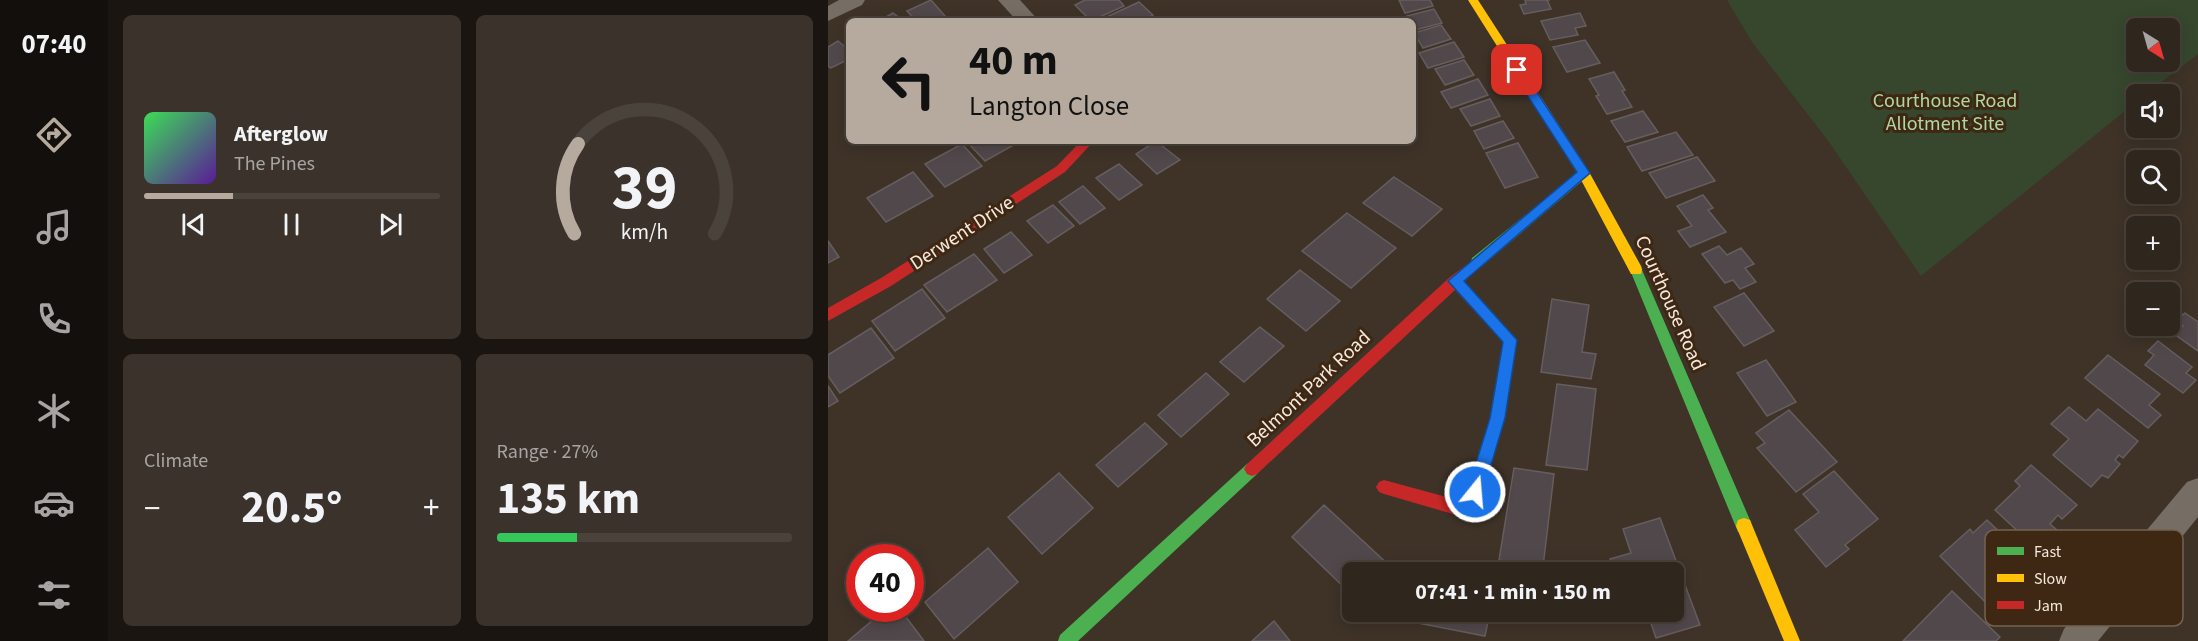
<!DOCTYPE html>
<meta charset="utf-8">
<style>
:root{--surface:#2f261e;--page:#3b322b;--text:#f1f3f6;--muted:#a7a5a4;--line:#4a433c;--accent:#b6a99d}
body{margin:0;font-family:"Source Sans 3",sans-serif;background:var(--page);color:var(--text);height:100vh;display:flex;flex-direction:column;font-size:22px;white-space:nowrap}
*{box-sizing:border-box;margin:0}
p{font-size:20px;color:var(--muted)}
.icon{flex:none;width:33px;height:33px;fill:none;stroke:currentColor;stroke-width:2;stroke-linecap:round;stroke-linejoin:round}
.map{position:relative;flex:1;overflow:hidden}
.sheet{display:flex;flex-direction:column;gap:15px;padding:15px;background:#1a1510;width:720px}
.sheet>*{flex:none}
.guide{position:absolute;left:18px;top:18px;width:570px;height:126px;border-radius:9px;box-shadow:0 3px 15px #0003,0 0 0 2px var(--line);background:#b6a99d;color:#111;overflow:hidden}
.needle{width:39px;rotate:143deg}
.controls{position:absolute;left:1298px;top:18px;display:grid;gap:12px}
.controls a{display:grid;place-items:center;width:54px;height:54px;border-radius:9px;background:var(--surface);box-shadow:0 3px 15px #0003,0 0 0 2px var(--line);font-size:30px}
.speed{position:absolute;left:18px;top:544px;display:flex;gap:12px;font-size:30px;font-weight:700;text-align:center}
.speed>*{display:grid;place-content:center;width:78px;height:78px;border-radius:50%;background:var(--surface);box-shadow:0 3px 15px #0003,0 0 0 2px var(--line);line-height:1}
.speed .limit{border:9px solid #d22;background:#fff;color:#111}
.pin{position:absolute;display:grid;place-items:center;width:51px;height:51px;color:#fff;margin:-26px;border-radius:12px;box-shadow:0 3px 9px #0006}
.me{position:absolute;width:66px;margin:-33px;rotate:17deg;stroke-linejoin:round;filter:drop-shadow(0 0 4px #0008)}
.turn{display:flex;align-items:center;gap:21px;height:126px;padding:0 24px;font-size:27px}
.turn .icon{width:78px;height:78px;stroke-width:2.5}
.turn b{display:block;font-size:42px;line-height:51px}
.big{font-size:45px;font-weight:700;line-height:1.1}
.sheet .tile{flex:1;display:flex;flex-direction:column;justify-content:center;gap:9px;min-width:0;padding:0 21px;border-radius:9px;background:var(--page)}
.sheet .dial{align-items:center;gap:0}
.dial svg{height:156px;overflow:visible;fill:none;stroke:var(--line);stroke-width:7;stroke-linecap:round;text-anchor:middle}
.dial text{fill:var(--text);stroke:none}
.song{display:flex;align-items:center;gap:18px}
.cover{width:72px;height:72px;border-radius:9px;background:linear-gradient(135deg,hsl(130 70% 55%),hsl(270 70% 35%))}
.played{height:6px;border-radius:3px;background:linear-gradient(90deg,var(--accent) 30%,var(--line) 30%)}
.keys{display:flex;justify-content:space-around;direction:ltr}
.heat{display:flex;justify-content:space-between;align-items:center;font-size:33px;direction:ltr}
.charge{height:9px;border-radius:4px;background:linear-gradient(90deg,#34c759 27%,var(--line) 0)}
.sheet .tiles{flex:1;display:grid;gap:15px;grid-template-columns:repeat(2,1fr)}
.trip{position:absolute;left:514px;top:562px;width:342px;height:60px;border-radius:9px;background:var(--surface);box-shadow:0 3px 15px #0003,0 0 0 2px var(--line);font-weight:700;line-height:60px;text-align:center}
main{display:flex;flex:1;min-height:0}
.tab-bar{display:flex;flex-direction:column;width:108px;justify-content:space-around;align-items:center;background:#130f0c;color:var(--muted)}
.tab-bar .icon{width:42px;height:42px}
.tab-bar .on{color:var(--accent)}
.tab-bar b{font-size:27px;color:var(--text)}
.map>svg:first-child{display:block}
</style>
<main>
<nav class="tab-bar">
<b>07:40</b>
<svg class="icon on" aria-label="directions" viewBox="0 0 24 24"><path d="M12 3l9 9-9 9-9-9zM9 14v-3h6M13 9l2 2-2 2"/></svg>
<svg class="icon" aria-label="music" viewBox="0 0 24 24"><path d="M9 18V5l10-2v13"/><circle cx="6" cy="18" r="3"/><circle cx="16" cy="16" r="3"/></svg>
<svg class="icon" aria-label="phone" viewBox="0 0 24 24"><path d="M5 4h4l2 5-3 2q2 4 5 5l2-3 5 2v4C11 20 4 13 5 4z"/></svg>
<svg class="icon" aria-label="climate" viewBox="0 0 24 24"><path d="M12 3v18M4 7l16 10M4 17L20 7"/></svg>
<svg class="icon" aria-label="car" viewBox="0 0 24 24"><path d="M5 17H2v-5l4-1 3-4h7l3 4 3 1v5h-3M9 17h6M6 11h13"/><circle cx="7" cy="17" r="2"/><circle cx="17" cy="17" r="2"/></svg>
<svg class="icon" aria-label="filters" viewBox="0 0 24 24"><path d="M4 7h16M4 17h16"/><circle cx="9" cy="7" r="2"/><circle cx="15" cy="17" r="2"/></svg>
</nav>
<section class="sheet">
<div class="tiles">
<div class="tile">
<div class="song"><i class="cover"></i><div><b>Afterglow</b><p>The Pines</p></div></div>
<div class="played"></div>
<div class="keys"><svg class="icon" aria-label="previous" viewBox="0 0 24 24"><path d="M18 5L8 12l10 7zM5 5v14"/></svg><svg class="icon" aria-label="pause" viewBox="0 0 24 24"><path d="M8 5v14M16 5v14"/></svg><svg class="icon" aria-label="next" viewBox="0 0 24 24"><path d="M6 5l10 7-10 7zM19 5v14"/></svg></div>
</div>
<div class="tile dial"><svg viewBox="0 0 100 80">
<path d="M14 69A42 42 0 1 1 86 69"/>
<path d="M14 69A42 42 0 0 1 16 23" stroke="#b6a99d"/>
<text x="50" y="56" font-size="32" font-weight="700">39</text>
<text x="50" y="72" font-size="11">km/h</text>
</svg></div>
<div class="tile"><p>Climate</p>
<div class="heat"><a>−</a><b class="big">20.5°</b><a>+</a></div>
</div>
<div class="tile"><p>Range · 27%</p><b class="big">135 km</b><div class="charge"></div></div>
</div>
</section>
<div class="map">
<svg width="1370" height="641" viewBox="0 0 1370 641">
<rect width="100%" height="100%" fill="#3f3328"/>
<path fill="#37472e" fill-rule="evenodd" d="M 899,0 L 1370,0 L 1370,54 L 1318,94 L 1308,94 L 1308,102 L 1093,276 L 1001,142 L 924,42 ZM 1308,28 L 1341,28 L 1341,62 L 1308,62 Z"/>
<g fill="#51484b" stroke="#665d5e" stroke-width="1.5">
<path d="M 103,0 L 117,16 L 107,21 L 88,21 L 79,11 Z"/>
<path d="M 257,0 L 291,0 L 296,6 L 263,21 L 247,5 Z"/>
<path d="M 571,0 L 602,0 L 605,6 L 577,13 Z"/>
<path d="M 697,0 L 722,0 L 719,0 L 723,9 L 696,14 L 692,5 L 698,4 Z"/>
<path d="M 311,2 L 325,15 L 313,21 L 270,21 Z"/>
<path d="M 606,9 L 614,23 L 587,30 L 585,21 L 581,21 L 579,16 Z"/>
<path d="M 65,13 L 76,21 L 51,21 Z"/>
<path d="M 752,13 L 758,26 L 747,28 L 750,35 L 722,40 L 713,21 Z"/>
<path d="M 613,25 L 623,39 L 595,48 L 586,33 Z"/>
<path d="M 757,40 L 772,63 L 739,72 L 725,47 Z"/>
<path d="M 10,41 L 21,50 L 21,59 L 3,68 L 0,66 L 0,47 Z"/>
<path d="M 626,42 L 636,57 L 600,68 L 591,53 Z"/>
<path d="M 636,60 L 646,75 L 617,85 L 607,69 Z"/>
<path d="M 786,72 L 797,90 L 794,91 L 804,107 L 779,114 L 768,96 L 771,95 L 761,79 Z"/>
<path d="M 650,79 L 660,95 L 623,108 L 613,92 Z"/>
<path d="M 662,99 L 672,116 L 643,126 L 632,109 Z"/>
<path d="M 815,111 L 830,132 L 797,142 L 783,121 Z"/>
<path d="M 675,121 L 686,138 L 656,149 L 646,131 Z"/>
<path d="M 848,132 L 865,155 L 814,171 L 799,147 Z"/>
<path d="M 138,141 L 193,141 L 157,161 Z"/>
<path d="M 328,141 L 352,160 L 329,174 L 308,154 Z"/>
<path d="M 690,143 L 710,177 L 677,188 L 658,153 Z"/>
<path d="M 134,144 L 154,166 L 117,187 L 97,164 Z"/>
<path d="M 869,157 L 887,181 L 838,198 L 821,173 Z"/>
<path d="M 291,164 L 314,185 L 291,200 L 268,178 Z"/>
<path d="M 85,172 L 105,196 L 58,222 L 39,198 Z"/>
<path d="M 566,177 L 614,209 L 584,236 L 535,203 Z"/>
<path d="M 255,186 L 277,208 L 252,224 L 231,202 Z"/>
<path d="M 875,195 L 885,208 L 880,210 L 898,232 L 862,247 L 850,231 L 864,226 L 849,206 Z"/>
<path d="M 225,205 L 246,226 L 220,243 L 199,221 Z"/>
<path d="M 519,213 L 568,248 L 523,288 L 474,251 Z"/>
<path d="M 183,232 L 204,255 L 176,273 L 156,249 Z"/>
<path d="M 0,241 L 11,257 L 0,263 Z"/>
<path d="M 891,246 L 899,255 L 913,248 L 926,264 L 917,268 L 928,282 L 912,289 L 905,280 L 897,283 L 874,254 Z"/>
<path d="M 146,254 L 169,280 L 119,312 L 96,285 Z"/>
<path d="M 472,270 L 512,301 L 478,331 L 439,299 Z"/>
<path d="M 94,289 L 117,318 L 67,351 L 44,321 Z"/>
<path d="M 916,293 L 946,331 L 916,346 L 886,307 Z"/>
<path d="M 724,299 L 761,305 L 754,352 L 768,354 L 763,379 L 713,372 Z"/>
<path d="M 1357,313 L 1370,322 L 1370,351 L 1346,334 L 1355,326 L 1348,320 Z"/>
<path d="M 432,327 L 456,346 L 416,382 L 392,362 Z"/>
<path d="M 43,328 L 66,358 L 12,393 L 0,376 L 0,355 Z"/>
<path d="M 1330,341 L 1364,367 L 1358,373 L 1368,380 L 1355,393 L 1317,365 L 1326,355 L 1320,351 Z"/>
<path d="M 1280,355 L 1332,394 L 1321,405 L 1333,415 L 1320,428 L 1257,378 Z"/>
<path d="M 938,360 L 968,402 L 939,416 L 909,373 Z"/>
<path d="M 378,373 L 401,394 L 353,437 L 330,415 Z"/>
<path d="M 729,384 L 768,389 L 759,470 L 718,465 Z"/>
<path d="M 0,386 L 10,401 L 0,407 Z"/>
<path d="M 1241,407 L 1258,421 L 1270,409 L 1310,441 L 1295,458 L 1291,455 L 1287,460 L 1292,464 L 1280,478 L 1274,475 L 1263,487 L 1225,455 L 1241,439 L 1223,424 Z"/>
<path d="M 961,410 L 1009,462 L 968,492 L 929,448 L 937,443 L 928,433 Z"/>
<path d="M 317,423 L 339,444 L 290,487 L 268,465 Z"/>
<path d="M 1203,465 L 1249,505 L 1234,519 L 1230,515 L 1222,524 L 1229,530 L 1209,549 L 1167,510 L 1192,486 L 1187,481 Z"/>
<path d="M 686,468 L 726,474 L 715,567 L 671,560 Z"/>
<path d="M 1006,471 L 1050,519 L 1017,545 L 1021,549 L 998,567 L 967,530 L 991,512 L 975,494 Z"/>
<path d="M 231,473 L 265,508 L 214,554 L 180,517 Z"/>
<path d="M 496,505 L 562,566 L 556,573 L 525,573 L 525,596 L 464,537 Z"/>
<path d="M 832,518 L 872,625 L 828,638 L 819,612 L 846,612 L 846,573 L 787,573 L 782,559 L 803,553 L 795,529 Z"/>
<path d="M 1159,520 L 1202,561 L 1179,583 L 1187,591 L 1166,611 L 1112,556 L 1142,529 L 1145,533 Z"/>
<path d="M 160,548 L 190,582 L 126,639 L 97,602 Z"/>
<path d="M 1124,591 L 1172,637 L 1168,641 L 1075,641 Z"/>
<path d="M 58,609 L 72,609 L 96,641 L 20,641 Z"/>
<path d="M 560,612 L 662,612 L 657,636 L 559,617 Z"/>
<path d="M 446,621 L 462,641 L 424,641 Z"/>
</g>
<g fill="none" stroke-linecap="round" stroke-linejoin="round">
<g fill="#766d65" fill-rule="evenodd">
<path d="M 11,0 L 37,0 L 34,5 L 0,21 L 0,6 Z"/>
<path d="M 170,0 L 192,0 L 211,21 L 189,21 Z"/>
<path d="M 1370,478 L 1370,517 L 1270,641 L 1231,641 L 1236,629 L 1359,482 Z"/>
</g>
<g fill="#4caf50" fill-rule="evenodd">
<path d="M 756,168 L 760,170 L 762,173 L 760,176 L 654,266 L 644,266 L 643,262 L 644,258 Z"/>
<path d="M 808,265 L 813,266 L 814,270 L 922,520 L 924,526 L 922,532 L 916,534 L 910,532 L 802,270 L 803,266 Z"/>
<path d="M 424,462 L 429,464 L 432,469 L 429,474 L 250,641 L 230,641 L 232,635 L 419,464 Z"/>
</g>
<g fill="#ffc107" fill-rule="evenodd">
<path d="M 640,0 L 650,0 L 760,170 L 813,266 L 814,270 L 813,274 L 803,274 L 751,176 Z"/>
<path d="M 916,518 L 922,520 L 972,641 L 956,641 L 908,526 L 910,520 Z"/>
</g>
<g fill="#c62828" fill-rule="evenodd">
<path d="M 253,141 L 266,141 L 237,172 L 63,286 L 0,321 L 0,308 L 53,278 L 229,166 Z"/>
<path d="M 649,257 L 654,258 L 655,262 L 636,282 L 689,340 L 676,419 L 647,516 L 642,519 L 556,494 L 551,492 L 548,487 L 551,482 L 556,480 L 637,502 L 662,419 L 675,342 L 627,290 L 429,474 L 424,476 L 419,474 L 416,469 L 419,464 L 622,277 Z"/>
</g>
</g>
<path fill="#1a73e8" stroke="#114b97" stroke-width="1.5" d="M 689,66 L 693,68 L 762,173 L 636,281 L 689,340 L 677,418 L 655,492 L 653,498 L 647,500 L 642,498 L 639,492 L 662,418 L 675,342 L 620,281 L 749,172 L 683,70 Z"/>
<g text-anchor="middle" dominant-baseline="central" stroke-width="6" stroke-linejoin="round" paint-order="stroke">
<g font-size="20" fill="#afd8a0" stroke="#3e2814">
<text x="1117" y="101">Courthouse Road<tspan x="1117" dy="23">Allotment Site</tspan></text>
</g>
<g font-size="20" fill="#f6e8dc" stroke="#3e2814">
<text transform="translate(134 233) rotate(-33)">Derwent Drive</text>
<text transform="translate(842 303) rotate(66)">Courthouse Road</text>
<text transform="translate(481 389) rotate(-43)">Belmont Park Road</text>
</g>
</g>
<rect x="1157" y="530" width="198" height="96" rx="9" fill="#3e2814" stroke="#756250" stroke-width="1.5"/>
<rect x="1169" y="547" width="27" height="8" fill="#4caf50"/>
<rect x="1169" y="574" width="27" height="8" fill="#ffc107"/>
<rect x="1169" y="601" width="27" height="8" fill="#c62828"/>
<g font-size="16" fill="#f6e8dc">
<text x="1206" y="557">Fast</text>
<text x="1206" y="584">Slow</text>
<text x="1206" y="611">Jam</text>
</g>
</svg>
<div class="controls">
<a><svg class="needle" viewBox="-14 -14 28 28"><path d="M0-13l5 13h-10z" fill="#e53935"/><path d="M0 13l5-13h-10z" fill="#a7a5a4"/></svg></a>
<a><svg class="icon" aria-label="sound" viewBox="0 0 24 24"><path d="M4 9h4l5-4v14l-5-4H4zM17 9q2 3 0 6"/></svg></a>
<a><svg class="icon" aria-label="search" viewBox="0 0 24 24"><circle cx="10" cy="10" r="6"/><path d="M15 15l6 6"/></svg></a>
<a>+</a>
<a>−</a>
</div>
<div class="speed"><div class="limit">40</div></div>
<div class="pin" style="left:689px;top:70px;background:#d93025"><svg class="icon" aria-label="arrive" viewBox="0 0 24 24"><path d="M6 21V4h12l-3 4 3 4H6"/></svg></div>
<svg class="me" style="left:647px;top:492px" viewBox="-20 -20 40 40"><circle r="17" fill="#1a73e8" stroke="#fff" stroke-width="3"/><path d="M0-11L8 9 0 5-8 9z" fill="#fff"/></svg>
<div class="trip">07:41 · 1 min · 150 m</div>
<div class="guide">
<div class="turn"><svg class="icon" aria-label="left" viewBox="0 0 24 24"><path d="M17 20v-9H6M10 6l-5 5 5 5"/></svg><div><b>40 m</b>Langton Close</div></div>
</div>
</div>
</main>
